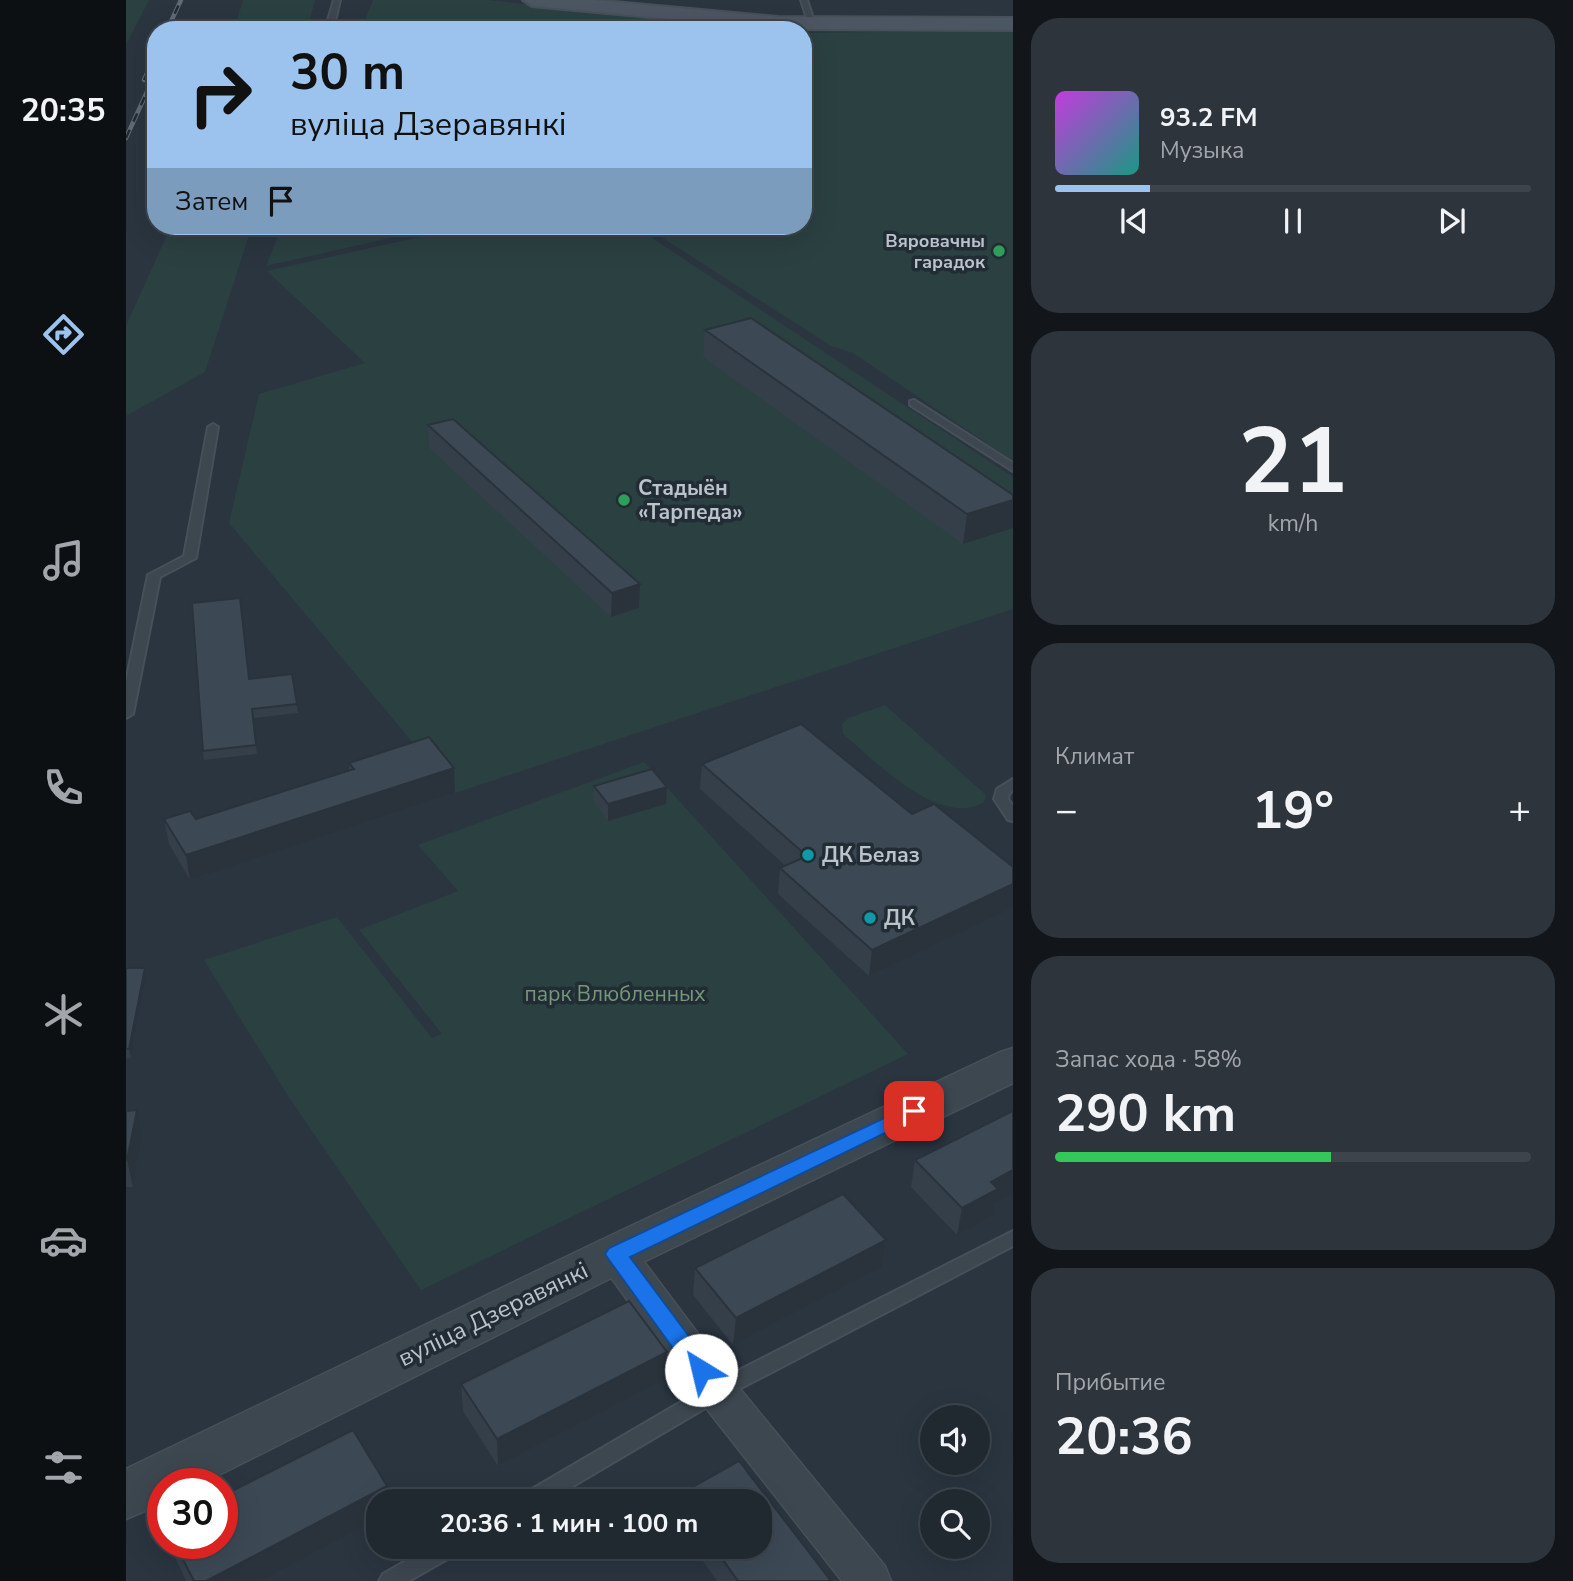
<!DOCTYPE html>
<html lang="ru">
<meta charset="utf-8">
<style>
:root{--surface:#202830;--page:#2d343c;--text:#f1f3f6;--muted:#a2a6ab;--line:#3d444c;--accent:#9bc3ee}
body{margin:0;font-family:"Nunito Sans",sans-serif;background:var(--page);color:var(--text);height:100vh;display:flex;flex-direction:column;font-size:26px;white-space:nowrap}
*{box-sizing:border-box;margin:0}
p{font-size:23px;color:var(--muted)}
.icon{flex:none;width:38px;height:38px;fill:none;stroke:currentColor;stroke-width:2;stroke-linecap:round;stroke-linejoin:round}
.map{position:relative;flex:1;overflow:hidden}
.details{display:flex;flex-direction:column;gap:18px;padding:18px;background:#12161a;width:560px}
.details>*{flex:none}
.banner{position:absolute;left:21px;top:21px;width:665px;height:214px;border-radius:28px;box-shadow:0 7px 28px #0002,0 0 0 2px var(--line);background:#9bc3ee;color:#111;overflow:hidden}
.tools{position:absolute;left:794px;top:1405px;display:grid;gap:14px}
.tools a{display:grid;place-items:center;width:70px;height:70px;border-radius:50%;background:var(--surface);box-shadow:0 7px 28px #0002,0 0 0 2px var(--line);font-size:35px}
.speed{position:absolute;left:21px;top:1468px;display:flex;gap:14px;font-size:35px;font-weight:700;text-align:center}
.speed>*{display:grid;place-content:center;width:91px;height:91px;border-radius:50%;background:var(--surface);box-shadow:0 7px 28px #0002,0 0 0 2px var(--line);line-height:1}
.speed .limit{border:10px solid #d22;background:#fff;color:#111}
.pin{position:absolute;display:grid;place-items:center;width:60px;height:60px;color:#fff;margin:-30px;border-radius:14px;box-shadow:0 4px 10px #0006}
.me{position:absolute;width:77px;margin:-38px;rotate:324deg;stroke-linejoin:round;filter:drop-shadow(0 0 5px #0008)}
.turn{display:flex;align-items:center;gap:24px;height:147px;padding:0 28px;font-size:32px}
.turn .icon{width:91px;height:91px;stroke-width:2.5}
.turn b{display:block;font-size:49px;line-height:60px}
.then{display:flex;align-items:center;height:66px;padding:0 28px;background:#0003;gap:14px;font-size:26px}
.big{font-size:52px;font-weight:700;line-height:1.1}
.details .tile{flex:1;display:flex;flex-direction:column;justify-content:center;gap:10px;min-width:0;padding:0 24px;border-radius:28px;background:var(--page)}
.details .dial{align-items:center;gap:0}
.dial b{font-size:91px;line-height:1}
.song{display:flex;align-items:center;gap:21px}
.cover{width:84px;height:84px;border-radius:10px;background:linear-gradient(135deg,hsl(290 70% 55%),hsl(170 70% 35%))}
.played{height:7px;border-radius:4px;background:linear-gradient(90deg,var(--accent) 20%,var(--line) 20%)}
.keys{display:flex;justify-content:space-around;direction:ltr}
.heat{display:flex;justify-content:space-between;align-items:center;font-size:38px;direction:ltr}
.charge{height:10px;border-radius:5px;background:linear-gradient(90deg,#34c759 58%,var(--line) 0)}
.trip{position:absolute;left:240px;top:1489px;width:406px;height:70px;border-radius:28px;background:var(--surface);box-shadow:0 7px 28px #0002,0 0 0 2px var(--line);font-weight:700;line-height:70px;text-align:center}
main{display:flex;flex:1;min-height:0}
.dock{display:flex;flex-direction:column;width:126px;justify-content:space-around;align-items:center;background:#0d1013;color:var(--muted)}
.dock .icon{width:49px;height:49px}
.dock .selected{color:var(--accent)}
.dock b{font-size:32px;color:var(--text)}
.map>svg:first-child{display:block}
</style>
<main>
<nav class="dock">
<b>20:35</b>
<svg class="icon selected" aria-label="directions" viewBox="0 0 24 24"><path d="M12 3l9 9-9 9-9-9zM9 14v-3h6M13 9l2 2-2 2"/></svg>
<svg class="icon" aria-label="music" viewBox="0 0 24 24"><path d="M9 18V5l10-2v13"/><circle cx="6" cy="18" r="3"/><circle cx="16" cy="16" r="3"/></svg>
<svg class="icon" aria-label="phone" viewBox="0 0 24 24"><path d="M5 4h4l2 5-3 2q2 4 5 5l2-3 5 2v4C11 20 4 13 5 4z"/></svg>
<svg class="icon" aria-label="climate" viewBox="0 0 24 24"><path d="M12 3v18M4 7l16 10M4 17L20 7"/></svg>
<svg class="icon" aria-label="car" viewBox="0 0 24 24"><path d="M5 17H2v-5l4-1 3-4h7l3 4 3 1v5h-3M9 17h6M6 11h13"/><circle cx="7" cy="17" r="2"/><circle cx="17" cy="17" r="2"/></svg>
<svg class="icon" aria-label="filters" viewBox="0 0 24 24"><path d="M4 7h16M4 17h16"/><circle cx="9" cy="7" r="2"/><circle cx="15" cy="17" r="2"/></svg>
</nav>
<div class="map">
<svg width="887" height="1581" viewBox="0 0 887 1581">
<rect width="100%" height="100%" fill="#2a3540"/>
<g fill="#2b4041">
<path d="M 0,0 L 23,0 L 0,45 Z"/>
<path d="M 117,0 L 189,0 L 181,30 L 108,30 Z"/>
<path d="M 247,0 L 362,0 L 637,30 L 235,30 Z"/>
<path d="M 887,30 L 887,461 L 727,353 L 705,346 L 518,226 L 677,226 L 677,33 Z"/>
<path d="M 45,226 L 126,226 L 79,372 L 0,416 L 0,326 Z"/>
<path d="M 156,226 L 317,226 L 140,266 Z"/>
<path d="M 343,226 L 508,226 L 887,477 L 887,609 L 329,793 L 103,523 L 133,394 L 239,363 L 141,271 Z"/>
<path d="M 759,705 L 860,795 L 858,802 C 814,829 748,760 717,734 L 716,725 L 722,718 Z"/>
<path d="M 518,762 L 782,1054 L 295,1290 L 164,1099 L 78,960 L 211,917 L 306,1038 L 316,1034 L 233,930 L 332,891 L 292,845 Z"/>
</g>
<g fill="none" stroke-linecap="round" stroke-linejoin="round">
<defs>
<g id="service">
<path d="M 208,0 L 214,0 L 207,30 L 199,30 Z"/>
<path d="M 675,0 L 681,0 L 690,27 L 683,25 Z"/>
<path d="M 220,226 L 228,226 L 227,229 L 278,228 L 282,231 L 278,234 L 222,235 L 218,232 Z"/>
<path d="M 788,400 L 887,463 L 887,471 L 784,405 L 784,401 Z"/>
<path d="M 87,424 L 92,427 L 70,558 L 34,577 L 7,714 L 0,718 L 0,682 L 22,575 L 58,556 L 82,427 Z"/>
<path d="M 887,779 L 887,790 L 883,794 L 882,799 L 887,806 L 887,821 L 882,820 L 868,799 L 871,789 Z"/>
<path d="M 887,1231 L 887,1246 L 598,1397 L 420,1502 L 391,1502 L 394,1496 L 584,1385 Z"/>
<path d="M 304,1547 L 333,1547 L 330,1554 L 283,1581 L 253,1581 L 257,1574 Z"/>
</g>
<path id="minor" d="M 490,1239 L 504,1243 L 606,1379 L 759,1566 L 765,1581 L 716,1581 L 576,1403 L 476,1265 L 471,1254 L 476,1243 Z"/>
<path id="tertiary" d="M 887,1048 L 887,1083 L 507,1267 L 75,1484 L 37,1484 L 37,1503 L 0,1519 L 0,1469 L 473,1241 L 872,1053 Z"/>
<path id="secondary" d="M 397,0 L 467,0 L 652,17 L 887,18 L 887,30 L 652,29 L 406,6 Z"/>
</defs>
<use href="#service" stroke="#475059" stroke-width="4"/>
<use href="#minor" stroke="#475059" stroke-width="3"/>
<use href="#tertiary" stroke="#475059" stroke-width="3"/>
<use href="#secondary" stroke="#475059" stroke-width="4"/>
<use href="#service" fill="#3d4750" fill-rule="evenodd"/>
<use href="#minor" fill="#3d4750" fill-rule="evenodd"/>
<use href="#tertiary" fill="#3d4750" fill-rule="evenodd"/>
<use href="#secondary" fill="#4c5662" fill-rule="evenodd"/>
<defs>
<g id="rail">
<path d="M 41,30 L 55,0"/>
<path d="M 18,80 L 30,54"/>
<path d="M 0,138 L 30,72"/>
</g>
</defs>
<use href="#rail" stroke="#606b76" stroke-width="4.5"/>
<use href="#rail" stroke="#222c35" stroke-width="2.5" stroke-dasharray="9" stroke-linecap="butt"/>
</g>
<g fill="#343f49">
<path d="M 579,330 L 887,495 L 837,544 L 577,357 Z"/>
<path d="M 302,425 L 514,584 L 513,608 L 485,617 L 303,448 Z"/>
<path d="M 166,674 L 172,713 L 127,718 L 131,754 L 78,760 L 77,751 L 123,679 Z"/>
<path d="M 223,763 L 328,768 L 329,793 L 64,880 L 43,844 L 38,819 L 70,819 L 223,770 Z"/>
<path d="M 576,764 L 786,814 L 887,867 L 887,908 L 743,976 L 652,894 L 654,868 L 660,866 L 574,789 Z"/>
<path d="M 468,786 L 541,787 L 540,804 L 482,821 L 468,803 Z"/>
<path d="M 0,968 L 19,968 L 20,977 L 5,1058 L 0,1059 Z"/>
<path d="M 0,1111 L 16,1137 L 7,1187 L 0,1187 Z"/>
<path d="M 789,1160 L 869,1203 L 867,1216 L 831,1235 L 785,1187 Z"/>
<path d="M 760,1240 L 756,1267 L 607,1345 L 567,1295 L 569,1268 Z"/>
<path d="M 540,1379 L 372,1466 L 337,1411 L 335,1384 Z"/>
<path d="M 613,1461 L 705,1581 L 591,1581 L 567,1547 L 634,1547 L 634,1502 L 551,1502 L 551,1496 Z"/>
<path d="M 252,1519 L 135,1581 L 60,1581 L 46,1551 L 44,1544 L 96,1544 Z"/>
</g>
<g fill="#2a333c">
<path d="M 887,500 L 887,528 L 837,544 L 841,514 Z"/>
<path d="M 514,584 L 513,608 L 485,617 L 486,593 Z"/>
<path d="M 328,768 L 329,793 L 64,880 L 60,855 Z"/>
<path d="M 541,787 L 540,804 L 482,821 L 482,804 Z"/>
<path d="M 887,884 L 887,908 L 743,976 L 746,950 Z"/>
<path d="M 19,968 L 20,977 L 5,1058 L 3,1049 Z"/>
<path d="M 11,1110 L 16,1137 L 7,1187 L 1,1160 Z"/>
<path d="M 887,1170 L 887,1194 L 869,1203 L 867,1216 L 831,1235 L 836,1208 L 865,1182 Z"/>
<path d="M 760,1240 L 756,1267 L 607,1345 L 610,1318 Z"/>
<path d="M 541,1352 L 540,1379 L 372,1466 L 371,1439 Z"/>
<path d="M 261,1486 L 262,1502 L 252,1502 L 252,1519 L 135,1581 L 80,1581 Z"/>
</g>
<g fill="#3c4955" stroke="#2a333c" stroke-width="2">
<path d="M 625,318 L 887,495 L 887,500 L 841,514 L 579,330 Z"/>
<path d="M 327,419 L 514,584 L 486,593 L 302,425 Z"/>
<path d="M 114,598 L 123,679 L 166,674 L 171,704 L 126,709 L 130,745 L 77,751 L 66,603 Z"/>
<path d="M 675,724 L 786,814 L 808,804 L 887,867 L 887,884 L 746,950 L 654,868 L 681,856 L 576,764 Z"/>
<path d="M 303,737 L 328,768 L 60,855 L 38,819 L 64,811 L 70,819 L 228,769 L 223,763 Z"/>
<path d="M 526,769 L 541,787 L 482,804 L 468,786 Z"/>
<path d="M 0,968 L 19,968 L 3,1049 L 0,1049 Z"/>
<path d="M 11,1110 L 1,1160 L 0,1160 L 0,1111 Z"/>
<path d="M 887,1111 L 887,1170 L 865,1182 L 872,1189 L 836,1208 L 789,1160 Z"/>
<path d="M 717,1194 L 760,1240 L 610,1318 L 569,1268 Z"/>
<path d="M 503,1301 L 541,1352 L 371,1439 L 335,1384 Z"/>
<path d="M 227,1430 L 261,1486 L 80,1581 L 68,1581 L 49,1544 L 96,1544 L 96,1496 Z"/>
<path d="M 613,1461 L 705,1581 L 612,1581 L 588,1547 L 634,1547 L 634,1502 L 555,1502 L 551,1496 Z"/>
</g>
<path fill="#1a73e8" stroke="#114b97" stroke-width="2" d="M 788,1104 L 794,1106 L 797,1111 L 794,1116 L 504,1257 L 583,1363 L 586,1370 L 583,1376 L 575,1379 L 567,1376 L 483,1260 L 479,1254 L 483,1248 Z"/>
<g fill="#2e9e5b" stroke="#222c35" stroke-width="2.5">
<circle cx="873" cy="251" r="7"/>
<circle cx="498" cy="500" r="7"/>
</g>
<g fill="#0f9aa8" stroke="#222c35" stroke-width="2.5">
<circle cx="682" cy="855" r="7"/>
<circle cx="744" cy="918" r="7"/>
</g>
<g text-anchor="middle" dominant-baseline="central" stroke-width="7" stroke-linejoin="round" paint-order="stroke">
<g font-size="18" font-weight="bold" fill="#bac2ca" stroke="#222c35" text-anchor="end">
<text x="859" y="241">Вяровачны<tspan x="859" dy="21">гарадок</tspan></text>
</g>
<g font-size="21" font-weight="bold" fill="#bac2ca" stroke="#222c35" text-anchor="start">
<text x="512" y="488">Стадыён<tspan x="512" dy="24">«Тарпеда»</tspan></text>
<text x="696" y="855">ДК Белаз</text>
<text x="758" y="918">ДК</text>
</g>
<g font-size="21" fill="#749879" stroke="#222c35">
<text x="489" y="994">парк Влюбленных</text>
</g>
<g font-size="24" fill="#bac2ca" stroke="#222c35">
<text transform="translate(367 1314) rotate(-26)">вуліца Дзеравянкі</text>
</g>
</g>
</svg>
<div class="tools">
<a><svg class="icon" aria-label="sound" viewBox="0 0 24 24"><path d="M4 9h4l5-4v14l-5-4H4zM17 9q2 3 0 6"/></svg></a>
<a><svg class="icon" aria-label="search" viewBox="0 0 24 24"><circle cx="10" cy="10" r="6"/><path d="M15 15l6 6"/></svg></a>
</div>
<div class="speed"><div class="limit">30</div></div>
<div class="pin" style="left:788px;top:1111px;background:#d93025"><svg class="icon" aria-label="arrive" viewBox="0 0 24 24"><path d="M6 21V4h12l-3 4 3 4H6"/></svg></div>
<svg class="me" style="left:575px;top:1370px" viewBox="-20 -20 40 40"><circle r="19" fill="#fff"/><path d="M0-13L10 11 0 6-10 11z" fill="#1a73e8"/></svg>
<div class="trip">20:36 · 1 мин · 100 m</div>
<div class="banner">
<div class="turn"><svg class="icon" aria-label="right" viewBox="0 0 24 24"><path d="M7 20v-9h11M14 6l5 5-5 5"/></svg><div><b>30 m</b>вуліца Дзеравянкі</div></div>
<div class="then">Затем<svg class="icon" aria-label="arrive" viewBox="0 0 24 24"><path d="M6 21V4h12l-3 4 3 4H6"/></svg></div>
</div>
</div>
<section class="details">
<div class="tile">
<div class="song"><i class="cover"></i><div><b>93.2 FM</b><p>Музыка</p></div></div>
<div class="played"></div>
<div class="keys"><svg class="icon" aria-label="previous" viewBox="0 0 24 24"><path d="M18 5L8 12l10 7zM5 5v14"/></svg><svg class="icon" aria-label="pause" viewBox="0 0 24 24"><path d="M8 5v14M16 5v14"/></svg><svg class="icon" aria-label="next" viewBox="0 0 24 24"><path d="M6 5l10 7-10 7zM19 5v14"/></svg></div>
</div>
<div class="tile dial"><b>21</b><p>km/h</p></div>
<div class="tile"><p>Климат</p>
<div class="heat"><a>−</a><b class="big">19°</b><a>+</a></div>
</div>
<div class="tile"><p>Запас хода · 58%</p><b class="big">290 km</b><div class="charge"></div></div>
<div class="tile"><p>Прибытие</p><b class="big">20:36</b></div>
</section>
</main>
